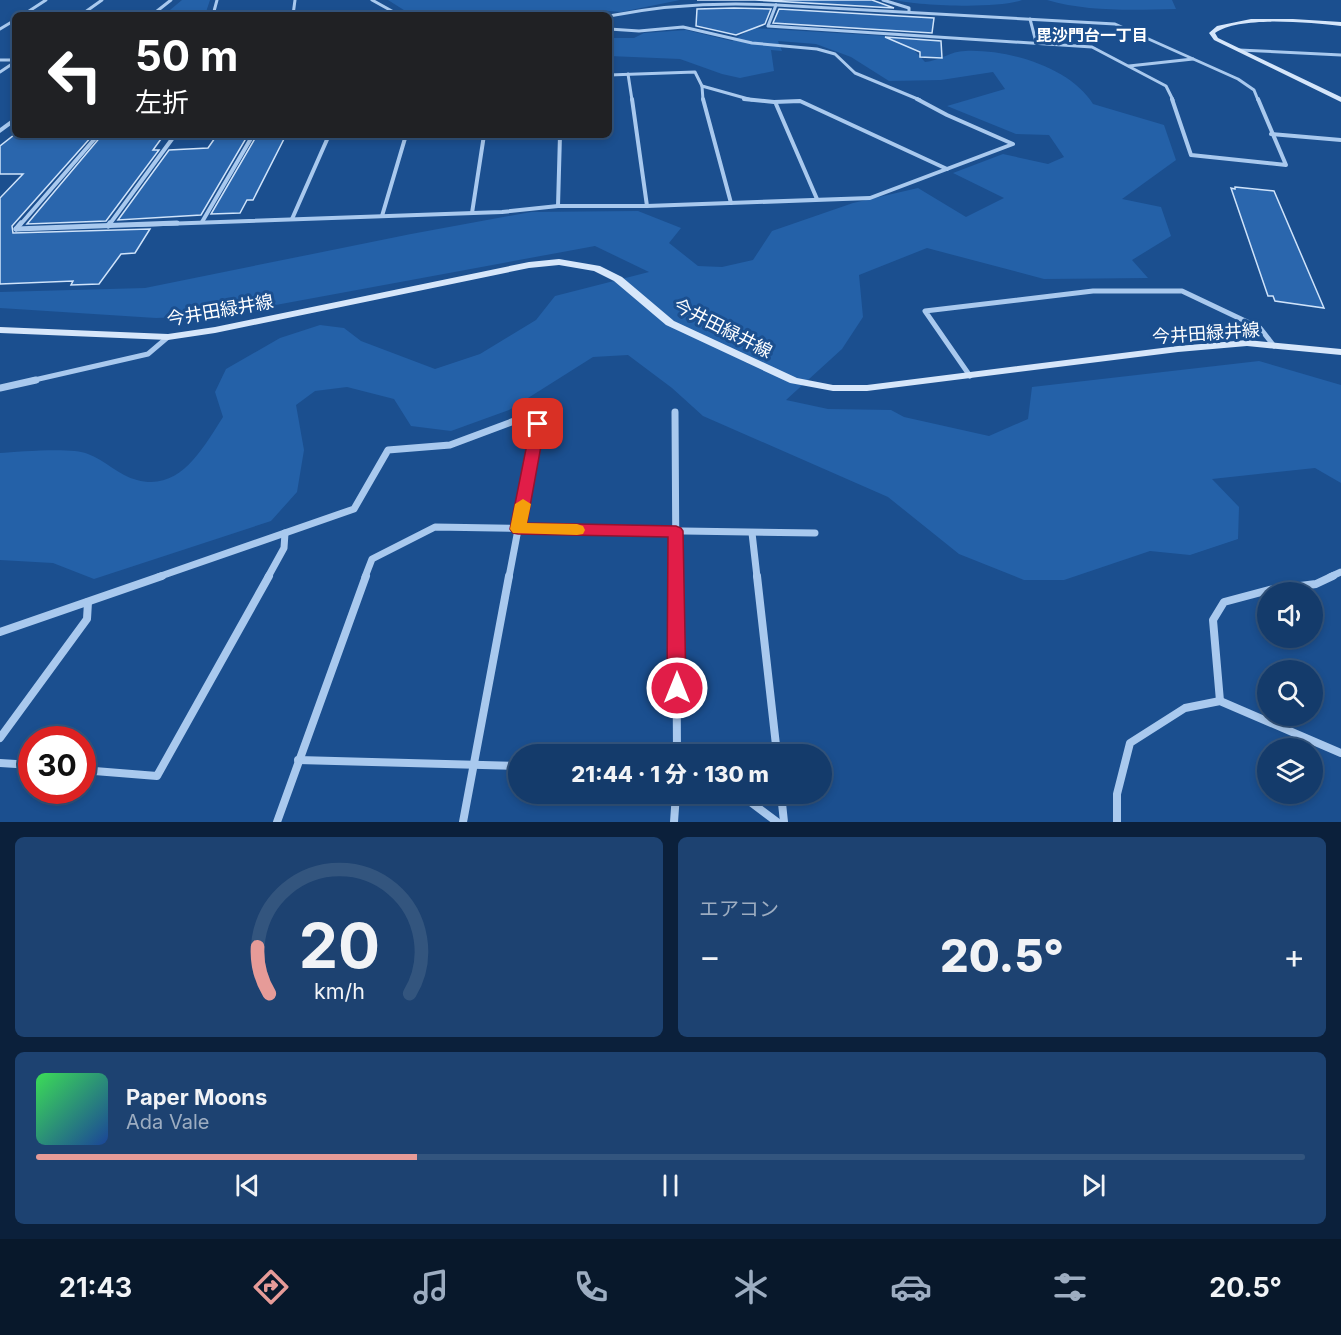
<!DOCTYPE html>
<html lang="ja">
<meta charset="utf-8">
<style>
:root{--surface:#143b6b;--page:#1d4271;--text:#f1f3f6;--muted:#9dadc1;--line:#33557e;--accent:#e69b98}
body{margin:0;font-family:Inter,"Noto Sans JP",sans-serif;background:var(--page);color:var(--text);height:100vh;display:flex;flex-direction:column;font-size:22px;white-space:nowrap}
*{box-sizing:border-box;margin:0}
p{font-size:20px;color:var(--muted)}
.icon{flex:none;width:33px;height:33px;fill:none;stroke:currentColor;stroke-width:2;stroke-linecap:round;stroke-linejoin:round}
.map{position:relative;height:822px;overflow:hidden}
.details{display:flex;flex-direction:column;gap:15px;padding:15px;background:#0b203b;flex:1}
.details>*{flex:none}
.hud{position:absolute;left:12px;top:12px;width:600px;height:126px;border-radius:9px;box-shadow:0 3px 9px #0003,0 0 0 2px var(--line);background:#202124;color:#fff;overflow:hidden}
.buttons{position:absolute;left:1257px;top:582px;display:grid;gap:12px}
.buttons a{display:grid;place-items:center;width:66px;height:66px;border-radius:50%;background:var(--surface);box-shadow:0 3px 9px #0003,0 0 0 2px var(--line);font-size:30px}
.speed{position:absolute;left:18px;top:726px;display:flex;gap:12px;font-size:30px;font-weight:700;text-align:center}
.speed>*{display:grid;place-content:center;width:78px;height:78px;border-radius:50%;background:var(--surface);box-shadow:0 3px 9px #0003,0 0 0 2px var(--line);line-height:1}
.speed .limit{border:9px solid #d22;background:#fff;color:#111}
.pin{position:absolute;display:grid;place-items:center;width:51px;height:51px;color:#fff;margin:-26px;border-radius:12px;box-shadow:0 3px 9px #0006}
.me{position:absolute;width:66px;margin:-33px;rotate:0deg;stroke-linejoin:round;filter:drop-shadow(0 0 4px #0008)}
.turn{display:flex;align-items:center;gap:21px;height:126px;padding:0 24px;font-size:27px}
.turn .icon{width:78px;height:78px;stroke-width:2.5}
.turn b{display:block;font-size:42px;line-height:51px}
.big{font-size:45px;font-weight:800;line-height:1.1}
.details .tile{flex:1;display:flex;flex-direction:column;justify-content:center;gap:9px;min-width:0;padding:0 21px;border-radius:9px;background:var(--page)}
.details .dial{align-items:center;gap:0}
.dial svg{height:156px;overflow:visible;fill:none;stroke:var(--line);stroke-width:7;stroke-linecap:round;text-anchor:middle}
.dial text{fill:var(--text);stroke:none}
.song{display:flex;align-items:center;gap:18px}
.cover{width:72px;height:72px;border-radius:9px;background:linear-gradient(135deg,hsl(130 70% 55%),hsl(220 70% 35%))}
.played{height:6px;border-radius:3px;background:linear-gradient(90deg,var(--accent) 30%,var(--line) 30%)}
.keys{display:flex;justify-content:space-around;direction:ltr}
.heat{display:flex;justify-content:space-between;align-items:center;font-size:33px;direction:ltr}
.details .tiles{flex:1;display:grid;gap:15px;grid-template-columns:1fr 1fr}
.tile:last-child{grid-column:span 2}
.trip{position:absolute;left:508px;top:744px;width:324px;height:60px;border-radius:30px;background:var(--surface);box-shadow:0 3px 9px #0003,0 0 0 2px var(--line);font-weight:800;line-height:60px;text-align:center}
.tabs{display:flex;height:96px;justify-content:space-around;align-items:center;background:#08182b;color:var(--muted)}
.tabs .icon{width:42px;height:42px}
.tabs .current{color:var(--accent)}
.tabs b{font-size:27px;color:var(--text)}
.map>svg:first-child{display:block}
</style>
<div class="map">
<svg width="1341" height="822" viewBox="0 0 1341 822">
<rect width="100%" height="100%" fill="#1b4f8f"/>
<g fill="#2461a8">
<path d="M 182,0 L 210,0 L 205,15 L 164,15 Z"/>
<path d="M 388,0 L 680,0 L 621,12 L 598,10 L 585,15 L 569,15 L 550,11 L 535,15 L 425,15 L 407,12 Z"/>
<path d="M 895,0 L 1022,0 C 1000,9 919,6 895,0 Z"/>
<path d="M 1047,0 L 1172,0 L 1176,9 C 1134,10 1088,12 1047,0 Z"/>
<path d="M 752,28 L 886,36 L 913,49 L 925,62 C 939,61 951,51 965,51 C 1008,49 1070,67 1093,104 L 1164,125 L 1176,160 L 1122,199 L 1161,207 L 1171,236 L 1132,260 L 1148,278 L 1044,279 L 927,248 L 859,275 L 863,317 L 842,349 L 786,400 L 828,409 L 891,410 L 904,417 L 989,436 L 1028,419 L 1032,387 L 1259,361 L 1341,385 L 1341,483 L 1315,468 L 1212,479 L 1239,507 L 1238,539 L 1190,555 L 1150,551 L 1064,580 L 1024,580 L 959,554 L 888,497 L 703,416 L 672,388 L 628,355 L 593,357 L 509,410 L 451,431 L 411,426 L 394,399 L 347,387 L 315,391 L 296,405 L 304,450 L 297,492 L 271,521 L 94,579 L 53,563 L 0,560 L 0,453 C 19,452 72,447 88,454 C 105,460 119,476 137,480 C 180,492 203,448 223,417 L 215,392 L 226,369 L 280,338 L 320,325 L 344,328 L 361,341 L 435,369 L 480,354 L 536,320 L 555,296 L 649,272 L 595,246 L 221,315 L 156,318 L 0,308 L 0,292 L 145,288 L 411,234 L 531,212 L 638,211 L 681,228 L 669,243 L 698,266 L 722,267 L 753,260 L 772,231 L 853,203 L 918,188 L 966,217 L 1004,198 L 953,173 L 1003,154 L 1048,164 L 1064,157 L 1049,135 L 1016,134 L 947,106 L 1005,89 L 993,72 L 941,80 L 889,81 L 851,57 L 816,44 L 778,41 L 782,51 L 771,50 L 774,71 L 740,78 L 722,74 L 680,59 L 609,56 L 609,38 L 634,38 L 644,33 L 686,30 L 732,41 Z"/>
</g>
<g fill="#2a66ad" stroke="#cfe3fa" stroke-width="1.5">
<path d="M 697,0 L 872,0 L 894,8 L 755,0 Z"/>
<path d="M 734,8 L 771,9 L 765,24 L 736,35 L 696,26 L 697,9 Z"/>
<path d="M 779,9 L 934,18 L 932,33 L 773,23 Z"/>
<path d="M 885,37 L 941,41 L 942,58 L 920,57 L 920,52 Z"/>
<path d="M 14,135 L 93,135 L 12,226 L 13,233 L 150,229 L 135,253 L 121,254 L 99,284 L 71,285 L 73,281 L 0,284 L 0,198 L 23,174 L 0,174 L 0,146 Z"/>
<path d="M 102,135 L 136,135 L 133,138 L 159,137 L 158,139 L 161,139 L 153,150 L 159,150 L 106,221 L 27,224 Z"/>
<path d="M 217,135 L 248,135 L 201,215 L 118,220 L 169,150 L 208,148 Z"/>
<path d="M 257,135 L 286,135 L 253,200 L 247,200 L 240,213 L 211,214 Z"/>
<path d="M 1235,187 L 1274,191 L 1324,308 L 1275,301 L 1273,296 L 1268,296 L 1231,188 L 1235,189 Z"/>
</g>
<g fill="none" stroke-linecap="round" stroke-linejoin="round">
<g stroke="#a9c9ee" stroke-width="3">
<path d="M 372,0 L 399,15"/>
<path d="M 883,0 L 909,8 L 909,12"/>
<path d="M 776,5 L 1115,24 L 1238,79 L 1254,90 L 1258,100"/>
<path d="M 776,5 L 768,26 L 1092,47 L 1166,86 L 1173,100"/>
<path d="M 23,15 L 46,0"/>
<path d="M 81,15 L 102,0"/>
<path d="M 152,15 L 171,0"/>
<path d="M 213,15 L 217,0"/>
<path d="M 293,15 L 295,0"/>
<path d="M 609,16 C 664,5 720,2 776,5"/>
<path d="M 1030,19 L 1036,42"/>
<path d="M 0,29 L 15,20"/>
<path d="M 609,29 L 639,31 L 683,27 L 752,43 L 817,49 L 835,54 L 855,73 L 920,100"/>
<path d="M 1239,50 L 1341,55"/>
<path d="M 0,60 L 15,60"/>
<path d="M 1129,66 L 1193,59"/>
<path d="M 0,72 L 15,62"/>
<path d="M 628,74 L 632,100"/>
<path d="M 609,75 L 695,72 L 702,86 L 752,100"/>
<path d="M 702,86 L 703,100"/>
</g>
<g stroke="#a9c9ee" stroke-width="4">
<path d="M 632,99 L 647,206"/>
<path d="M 703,99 L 731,203"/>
<path d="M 744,99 L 774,102 L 800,101 L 947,169"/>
<path d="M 1172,99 L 1191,155 L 1286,165 L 1258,99"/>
<path d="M 776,104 L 817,199"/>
<path d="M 1271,134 L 1341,140"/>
<path d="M 558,206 L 560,135"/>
<path d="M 472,213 L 484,135"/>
<path d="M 382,216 L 406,135"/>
<path d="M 292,219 L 329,135"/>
<path d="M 202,222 L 253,135"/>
<path d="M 20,225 L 98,135"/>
<path d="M 109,225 L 175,135"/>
<path d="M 134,225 L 502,212 L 558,206 L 647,206 L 870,198 L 1013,144 L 947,115 L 917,99"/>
</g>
<g stroke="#a9c9ee" stroke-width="5">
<path d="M 108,226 L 110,223"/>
<path d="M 16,229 L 177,223"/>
<path d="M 16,229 L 21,223"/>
<path d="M 970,376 L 925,311 L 1093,291 L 1182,291 L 1260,328 L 1274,346"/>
<path d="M 30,381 L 148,354 L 168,337"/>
</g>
<g stroke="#a9c9ee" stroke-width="7">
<path d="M 0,388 L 36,380"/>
<path d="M 675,412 L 676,577"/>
<path d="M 752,533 L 757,577"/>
<path d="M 158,577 L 354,509 L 388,450 L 450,445 L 517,420 L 538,424 L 509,577"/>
<path d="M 268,577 L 284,548 L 285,533"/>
<path d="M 365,577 L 372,559 L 435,527 L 815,533"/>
<path d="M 1330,577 L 1341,572"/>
</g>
<g stroke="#a9c9ee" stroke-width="8">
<path d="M 676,576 L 677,754"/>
<path d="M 757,576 L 777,754"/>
<path d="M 0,632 L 162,576"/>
<path d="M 1220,701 L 1213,620 L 1224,602 L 1269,590 L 1316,584 L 1333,576"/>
<path d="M 0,738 L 87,619 L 88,602"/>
<path d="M 298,760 L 519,766"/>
<path d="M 0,763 L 32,765"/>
<path d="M 82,770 L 157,776 L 269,576"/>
<path d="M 740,794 L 777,822"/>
<path d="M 781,794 L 784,822"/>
<path d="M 277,822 L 366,576"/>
<path d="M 463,822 L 509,576"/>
<path d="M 674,822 L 676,794"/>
<path d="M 1117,822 L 1117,794 L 1130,743 L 1185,708 L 1220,701 L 1341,753"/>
</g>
<path fill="#a9c9ee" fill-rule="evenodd" d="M 15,117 L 15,122 L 0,133 L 0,128 Z"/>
<g fill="#d6e6fa" fill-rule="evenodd">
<path d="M 1251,19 L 1293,19 L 1341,22 L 1341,26 C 1311,23 1239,15 1215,33 L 1218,38 L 1341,97 L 1341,102 L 1214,40 L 1209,33 L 1217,26 Z"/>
<path d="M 559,259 L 600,266 L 622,277 L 674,321 L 797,378 L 833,385 L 867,385 L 1178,346 L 1247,340 L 1341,349 L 1341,355 L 1247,346 L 1178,352 L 867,391 L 833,391 L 790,383 L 666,325 L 614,281 L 594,271 L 559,265 L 529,268 L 215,333 L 168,340 L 0,333 L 0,327 L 168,334 L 215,327 L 529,262 Z"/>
</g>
</g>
<path fill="#e11d48" stroke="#92132f" stroke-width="1.5" d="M 538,419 L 545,424 L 527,523 L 676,526 L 681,528 L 683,531 L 686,688 L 683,693 L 677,695 L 670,693 L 667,688 L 668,537 L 518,534 L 513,533 L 510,529 L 531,424 Z"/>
<path fill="#f59e0b" d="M 523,499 L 531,504 L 527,523 L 577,524 L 583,526 L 585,530 L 583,534 L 577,535 L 513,533 L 510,529 L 515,504 Z"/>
<g text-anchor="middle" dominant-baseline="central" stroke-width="6" stroke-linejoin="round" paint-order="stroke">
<g font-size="16" font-weight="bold" fill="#fff" stroke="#1b4f8f">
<text x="1092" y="35">毘沙門台一丁目</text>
</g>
<g font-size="18" fill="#fff" stroke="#1b4f8f">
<text transform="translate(220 310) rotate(-10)">今井田緑井線</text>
<text transform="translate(723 328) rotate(27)">今井田緑井線</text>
<text transform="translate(1206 333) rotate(-4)">今井田緑井線</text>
</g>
</g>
</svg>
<div class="buttons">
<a><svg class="icon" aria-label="sound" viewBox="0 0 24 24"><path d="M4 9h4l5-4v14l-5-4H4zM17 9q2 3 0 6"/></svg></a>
<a><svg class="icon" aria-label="search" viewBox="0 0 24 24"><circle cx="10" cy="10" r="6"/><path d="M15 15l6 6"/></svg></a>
<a><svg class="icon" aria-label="layers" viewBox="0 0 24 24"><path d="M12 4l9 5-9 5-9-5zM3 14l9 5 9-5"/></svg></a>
</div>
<div class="speed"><div class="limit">30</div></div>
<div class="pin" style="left:538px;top:424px;background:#d93025"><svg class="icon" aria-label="arrive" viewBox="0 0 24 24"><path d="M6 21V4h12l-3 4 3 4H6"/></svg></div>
<svg class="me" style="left:677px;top:688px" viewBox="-20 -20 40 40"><circle r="17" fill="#e11d48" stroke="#fff" stroke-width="3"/><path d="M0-11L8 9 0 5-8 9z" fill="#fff"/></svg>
<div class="trip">21:44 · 1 分 · 130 m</div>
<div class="hud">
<div class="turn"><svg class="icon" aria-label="left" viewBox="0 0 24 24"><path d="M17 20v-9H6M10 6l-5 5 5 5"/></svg><div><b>50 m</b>左折</div></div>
</div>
</div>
<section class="details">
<div class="tiles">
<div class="tile dial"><svg viewBox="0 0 100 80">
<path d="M14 69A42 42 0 1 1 86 69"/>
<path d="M14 69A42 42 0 0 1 8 45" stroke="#e69b98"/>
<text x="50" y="56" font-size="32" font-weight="700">20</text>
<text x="50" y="72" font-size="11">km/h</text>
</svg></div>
<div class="tile"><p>エアコン</p>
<div class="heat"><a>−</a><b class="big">20.5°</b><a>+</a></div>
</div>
<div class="tile">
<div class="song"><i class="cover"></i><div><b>Paper Moons</b><p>Ada Vale</p></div></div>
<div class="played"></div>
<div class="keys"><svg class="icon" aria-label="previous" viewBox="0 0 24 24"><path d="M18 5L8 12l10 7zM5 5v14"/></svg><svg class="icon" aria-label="pause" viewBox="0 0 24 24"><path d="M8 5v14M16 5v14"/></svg><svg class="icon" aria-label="next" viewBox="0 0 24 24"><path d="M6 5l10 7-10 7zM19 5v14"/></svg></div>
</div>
</div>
</section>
<nav class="tabs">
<b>21:43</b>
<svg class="icon current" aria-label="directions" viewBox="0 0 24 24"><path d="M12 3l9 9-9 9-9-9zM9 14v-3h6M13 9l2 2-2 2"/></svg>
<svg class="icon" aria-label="music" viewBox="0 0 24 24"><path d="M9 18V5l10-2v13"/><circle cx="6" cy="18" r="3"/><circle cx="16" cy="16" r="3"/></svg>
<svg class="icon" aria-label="phone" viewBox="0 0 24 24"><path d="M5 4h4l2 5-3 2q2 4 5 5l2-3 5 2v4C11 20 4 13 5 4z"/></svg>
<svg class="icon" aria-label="climate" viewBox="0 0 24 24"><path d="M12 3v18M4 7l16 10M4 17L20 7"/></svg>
<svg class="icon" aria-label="car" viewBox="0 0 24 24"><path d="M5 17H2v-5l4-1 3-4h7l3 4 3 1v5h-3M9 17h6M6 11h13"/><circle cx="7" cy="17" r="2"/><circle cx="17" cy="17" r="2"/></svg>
<svg class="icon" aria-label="filters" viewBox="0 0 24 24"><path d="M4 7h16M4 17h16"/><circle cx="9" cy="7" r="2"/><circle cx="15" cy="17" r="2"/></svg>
<b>20.5°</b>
</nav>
